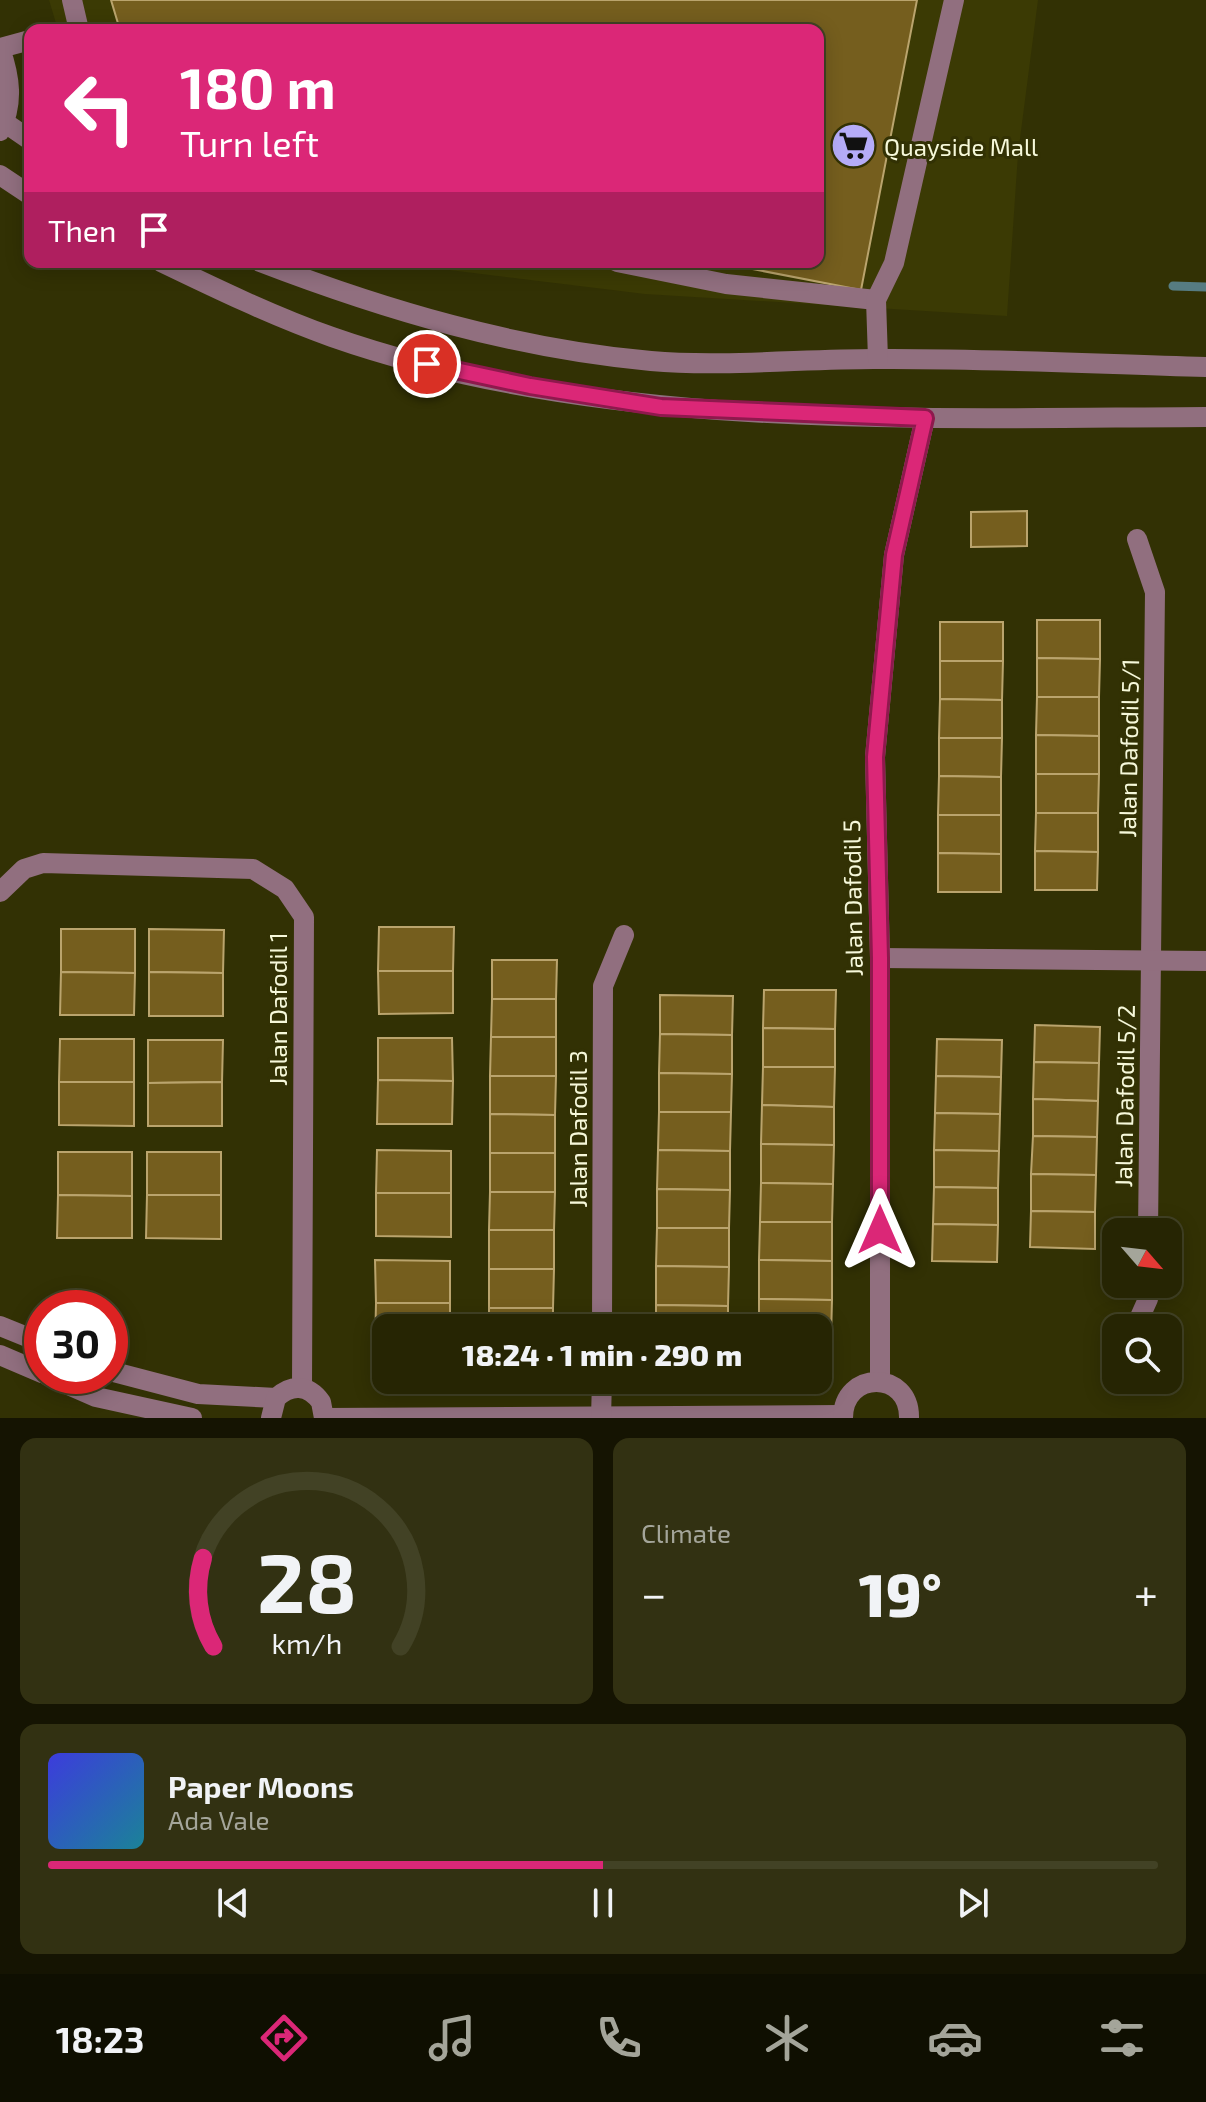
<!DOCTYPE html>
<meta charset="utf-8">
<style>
:root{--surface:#262503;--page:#323112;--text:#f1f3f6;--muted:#a4a59a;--line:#424225;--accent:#db2777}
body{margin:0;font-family:"Exo 2",sans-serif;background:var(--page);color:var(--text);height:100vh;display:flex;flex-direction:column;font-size:30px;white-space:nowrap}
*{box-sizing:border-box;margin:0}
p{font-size:26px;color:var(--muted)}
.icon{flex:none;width:44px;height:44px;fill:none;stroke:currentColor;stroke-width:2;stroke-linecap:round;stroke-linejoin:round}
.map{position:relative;height:1418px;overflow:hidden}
.details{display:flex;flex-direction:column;gap:20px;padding:20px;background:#151402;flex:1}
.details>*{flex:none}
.top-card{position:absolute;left:24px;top:24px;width:800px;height:244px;border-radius:16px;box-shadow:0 4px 20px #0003,0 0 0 2px var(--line);background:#db2777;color:#fff;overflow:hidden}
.needle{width:52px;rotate:118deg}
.tools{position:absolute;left:1102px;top:1218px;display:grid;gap:16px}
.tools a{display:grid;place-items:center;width:80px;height:80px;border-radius:16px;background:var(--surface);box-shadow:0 4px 20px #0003,0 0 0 2px var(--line);font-size:40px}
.speed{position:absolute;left:24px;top:1290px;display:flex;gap:16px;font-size:40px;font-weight:700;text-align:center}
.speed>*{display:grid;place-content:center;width:104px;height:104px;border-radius:50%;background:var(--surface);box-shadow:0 4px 20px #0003,0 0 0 2px var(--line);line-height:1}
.speed .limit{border:12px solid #d22;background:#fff;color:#111}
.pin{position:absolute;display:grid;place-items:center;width:68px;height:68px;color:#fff;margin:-34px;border:4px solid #fff;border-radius:50%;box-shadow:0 2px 8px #0007}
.me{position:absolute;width:88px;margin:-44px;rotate:0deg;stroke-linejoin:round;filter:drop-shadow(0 0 6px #0008)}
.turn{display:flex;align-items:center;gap:28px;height:168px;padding:0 24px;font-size:36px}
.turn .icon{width:104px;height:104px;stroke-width:2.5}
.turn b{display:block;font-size:56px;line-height:68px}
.then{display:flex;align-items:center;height:76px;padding:0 24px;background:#0003;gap:16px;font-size:30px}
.big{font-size:60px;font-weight:800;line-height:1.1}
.details .widget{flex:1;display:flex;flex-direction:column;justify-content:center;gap:12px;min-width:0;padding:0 28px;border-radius:16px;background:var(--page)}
.details .dial{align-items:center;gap:0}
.dial svg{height:208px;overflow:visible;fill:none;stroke:var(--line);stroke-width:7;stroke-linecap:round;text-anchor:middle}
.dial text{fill:var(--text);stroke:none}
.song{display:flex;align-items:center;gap:24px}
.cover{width:96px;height:96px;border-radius:12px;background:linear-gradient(135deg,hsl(240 70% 55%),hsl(190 70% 35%))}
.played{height:8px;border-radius:4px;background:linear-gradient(90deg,var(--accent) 50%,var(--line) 50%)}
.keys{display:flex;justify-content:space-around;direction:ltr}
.heat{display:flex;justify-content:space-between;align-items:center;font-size:44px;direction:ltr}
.details .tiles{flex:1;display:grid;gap:20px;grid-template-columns:1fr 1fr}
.widget:last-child{grid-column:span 2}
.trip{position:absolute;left:372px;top:1314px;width:460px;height:80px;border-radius:16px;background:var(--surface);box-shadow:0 4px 20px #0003,0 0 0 2px var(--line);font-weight:800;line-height:80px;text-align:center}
.menu{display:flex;height:128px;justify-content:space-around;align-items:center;background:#0f0f01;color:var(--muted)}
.menu .icon{width:56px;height:56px}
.menu .current{color:var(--accent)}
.menu b{font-size:36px;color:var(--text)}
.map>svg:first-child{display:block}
</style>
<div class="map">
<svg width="1206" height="1418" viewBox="0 0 1206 1418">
<rect width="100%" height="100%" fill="#323104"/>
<path fill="#3b3a04" d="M 49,0 L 1038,0 L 1018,154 L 1007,316 L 645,294 L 441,269 L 421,262 L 818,262 L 818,30 L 58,30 Z"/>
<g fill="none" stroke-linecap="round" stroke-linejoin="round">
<path stroke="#567c82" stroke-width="9" d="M 1173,286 L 1206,287"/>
</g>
<g fill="#755e1e" stroke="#baa46d" stroke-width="2">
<path d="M 111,0 L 917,0 L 861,290 L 716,262 L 818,262 L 818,30 L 120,30 Z"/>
<path d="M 1027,511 L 1027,546 L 971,547 L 971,512 Z"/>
<path d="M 1037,620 L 1100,620 L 1100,659 L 1037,658 Z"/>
<rect x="940" y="622" width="63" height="39"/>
<path d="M 1037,658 L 1100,659 L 1099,697 L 1037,697 Z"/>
<path d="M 940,661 L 1003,661 L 1002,700 L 940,699 Z"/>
<path d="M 1037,697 L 1099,697 L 1099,736 L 1036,735 Z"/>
<path d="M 940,699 L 1002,700 L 1002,738 L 939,738 Z"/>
<path d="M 1036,735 L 1099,736 L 1099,774 L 1036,774 Z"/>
<path d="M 939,738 L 1002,738 L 1001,777 L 939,776 Z"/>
<path d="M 1036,774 L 1099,774 L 1098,813 L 1036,813 Z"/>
<path d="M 939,776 L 1001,777 L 1001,815 L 938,815 Z"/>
<path d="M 1036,813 L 1098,813 L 1098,852 L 1035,851 Z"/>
<path d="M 938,815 L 1001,815 L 1001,854 L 938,853 Z"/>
<path d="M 1035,851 L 1098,852 L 1097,890 L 1035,890 Z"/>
<path d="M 938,853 L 1001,854 L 1001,892 L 938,892 Z"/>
<path d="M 379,927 L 454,927 L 453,971 L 378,971 Z"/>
<path d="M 61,929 L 135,929 L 135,973 L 61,972 Z"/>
<path d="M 149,929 L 224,930 L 223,973 L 149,972 Z"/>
<path d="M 492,960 L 557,960 L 556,999 L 492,999 Z"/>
<path d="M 378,971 L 453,971 L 453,1013 L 379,1014 Z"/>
<path d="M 61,972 L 135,973 L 134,1015 L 60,1015 Z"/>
<path d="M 149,972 L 223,973 L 223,1016 L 149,1016 Z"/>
<path d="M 764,990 L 836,990 L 835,1029 L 763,1028 Z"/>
<path d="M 660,995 L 733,996 L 732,1035 L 660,1034 Z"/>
<path d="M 492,999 L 556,999 L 556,1037 L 491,1037 Z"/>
<path d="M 1035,1025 L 1100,1027 L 1099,1063 L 1034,1062 Z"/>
<path d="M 763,1028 L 835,1029 L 835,1067 L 763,1067 Z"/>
<path d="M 660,1034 L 732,1035 L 732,1074 L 659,1073 Z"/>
<path d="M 491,1037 L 556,1037 L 556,1076 L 490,1076 Z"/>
<path d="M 378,1038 L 452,1038 L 453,1081 L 378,1080 Z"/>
<path d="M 60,1039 L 134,1039 L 134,1082 L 59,1082 Z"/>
<path d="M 937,1039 L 1002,1040 L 1001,1077 L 936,1076 Z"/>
<path d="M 148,1040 L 223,1040 L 222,1082 L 148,1083 Z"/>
<path d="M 1034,1062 L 1099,1063 L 1098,1101 L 1033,1099 Z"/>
<path d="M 763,1067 L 835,1067 L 834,1107 L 762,1105 Z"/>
<path d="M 659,1073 L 732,1074 L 731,1112 L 659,1112 Z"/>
<path d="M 490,1076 L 556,1076 L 555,1115 L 490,1114 Z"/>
<path d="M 936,1076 L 1001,1077 L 1000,1114 L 935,1113 Z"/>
<path d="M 378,1080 L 453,1081 L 452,1124 L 377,1124 Z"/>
<path d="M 59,1082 L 134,1082 L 134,1126 L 59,1125 Z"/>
<path d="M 222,1082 L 222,1126 L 148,1126 L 148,1083 Z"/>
<path d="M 1033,1099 L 1098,1101 L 1097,1137 L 1033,1136 Z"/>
<path d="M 762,1105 L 834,1107 L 834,1145 L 761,1144 Z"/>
<path d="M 659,1112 L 731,1112 L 730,1151 L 658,1150 Z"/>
<path d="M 935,1113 L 1000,1114 L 999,1151 L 934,1150 Z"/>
<path d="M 490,1114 L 555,1115 L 555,1153 L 490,1153 Z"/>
<path d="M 1033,1136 L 1097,1137 L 1096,1175 L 1031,1174 Z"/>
<path d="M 761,1144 L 834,1145 L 833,1184 L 761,1183 Z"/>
<path d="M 377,1150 L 451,1151 L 451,1193 L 376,1193 Z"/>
<path d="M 658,1150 L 730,1151 L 730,1190 L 657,1189 Z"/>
<path d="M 934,1150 L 999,1151 L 998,1188 L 934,1187 Z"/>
<path d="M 58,1152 L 132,1152 L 132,1196 L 58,1195 Z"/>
<rect x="147" y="1152" width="74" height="43"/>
<rect x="490" y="1153" width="65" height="39"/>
<path d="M 1031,1174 L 1096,1175 L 1095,1212 L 1031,1211 Z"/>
<path d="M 761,1183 L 833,1184 L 832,1222 L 760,1222 Z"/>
<path d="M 934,1187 L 998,1188 L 998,1225 L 933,1224 Z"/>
<path d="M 657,1189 L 730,1190 L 729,1228 L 657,1228 Z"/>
<path d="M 490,1192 L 555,1192 L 554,1230 L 489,1230 Z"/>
<path d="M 376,1193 L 451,1193 L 451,1237 L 376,1236 Z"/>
<path d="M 58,1195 L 132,1196 L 132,1238 L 57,1238 Z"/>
<path d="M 147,1195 L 221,1195 L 221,1239 L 146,1238 Z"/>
<path d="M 1031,1211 L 1095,1212 L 1095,1249 L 1030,1247 Z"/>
<path d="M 760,1222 L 832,1222 L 832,1261 L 759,1260 Z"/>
<path d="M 933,1224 L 998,1225 L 997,1262 L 932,1261 Z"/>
<path d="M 657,1228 L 729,1228 L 729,1267 L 656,1266 Z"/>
<rect x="489" y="1230" width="65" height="39"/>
<path d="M 375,1260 L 450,1261 L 450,1303 L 376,1303 Z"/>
<path d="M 759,1260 L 832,1261 L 832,1300 L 759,1299 Z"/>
<path d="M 656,1266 L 729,1267 L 728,1306 L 656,1305 Z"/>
<path d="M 489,1269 L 554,1269 L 553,1308 L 489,1308 Z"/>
<path d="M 759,1299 L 832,1300 L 831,1338 L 818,1338 L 818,1328 L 759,1328 Z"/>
<path d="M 376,1303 L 450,1303 L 450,1328 L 386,1328 L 386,1347 L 375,1347 Z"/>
<path d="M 656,1305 L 728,1306 L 728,1328 L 656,1328 Z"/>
<rect x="489" y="1308" width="64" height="20"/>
</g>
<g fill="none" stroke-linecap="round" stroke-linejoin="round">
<g stroke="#916f7f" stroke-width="20">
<path d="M 72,0 L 79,30"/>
<path d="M 4,122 L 30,140"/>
<path d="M 0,131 C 14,103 10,77 0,48 L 30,40"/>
<path d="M 0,175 L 30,195"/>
<path d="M 161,262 C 217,289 273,316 332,337 C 603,432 923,418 1206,417"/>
<path d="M 260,262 C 385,310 516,349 651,361 C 720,367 803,359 874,359 C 985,358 1095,364 1206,367"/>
<path d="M 617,262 L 726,284 L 876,300"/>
<path d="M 878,359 L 876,300 L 894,263 L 954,0"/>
<path d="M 1137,539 L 1155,592 L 1148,1232"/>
<path d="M 0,892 L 24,869 L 43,863 L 253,869 L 285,889 L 304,917 L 302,1387"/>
<path d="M 880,958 L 1206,961"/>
<path d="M 0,1326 L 42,1343"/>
<path d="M 602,1328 L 603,986 L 624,935"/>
<path d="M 1135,1328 L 1148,1299 L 1148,1284"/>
<path d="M 0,1355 L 42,1373"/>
<path d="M 110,1371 L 198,1394 L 276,1398"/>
<path d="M 48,1376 L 96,1397 L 192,1418"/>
<path d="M 880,1381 L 880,958 L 875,757 L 894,555 L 925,418"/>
<path d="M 271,1418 L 276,1398 C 291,1384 308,1384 321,1402 L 324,1418"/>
<path d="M 324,1418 L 842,1415"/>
<path d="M 601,1418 L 602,1380"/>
<path d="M 843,1418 C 843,1370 910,1370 909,1418"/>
</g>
</g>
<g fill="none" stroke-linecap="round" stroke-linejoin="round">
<defs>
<path id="route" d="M 427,364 L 530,386 L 661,407 L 925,418 L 894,555 L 875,757 L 880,958 L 880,1230"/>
</defs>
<use href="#route" stroke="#8e194d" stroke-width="20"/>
<use href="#route" stroke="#db2777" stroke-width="14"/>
</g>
<defs>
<symbol id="supermarket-disc" viewBox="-11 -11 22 22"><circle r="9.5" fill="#b5acf8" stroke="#323104"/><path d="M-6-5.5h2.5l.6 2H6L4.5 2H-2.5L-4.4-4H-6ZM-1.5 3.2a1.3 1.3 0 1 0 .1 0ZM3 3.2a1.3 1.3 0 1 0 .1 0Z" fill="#111"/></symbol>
</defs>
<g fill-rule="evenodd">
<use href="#supermarket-disc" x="828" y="120" width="51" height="51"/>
</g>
<g text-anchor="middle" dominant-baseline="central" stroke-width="6" stroke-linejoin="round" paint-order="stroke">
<g font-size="24" fill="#f6f8da" stroke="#323104" text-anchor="start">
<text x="884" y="146">Quayside Mall</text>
</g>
<g font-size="24" fill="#f6f8da" stroke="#323104">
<text transform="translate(1128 748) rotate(-89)">Jalan Dafodil 5/1</text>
<text transform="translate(852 898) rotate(-91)">Jalan Dafodil 5</text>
<text transform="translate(277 1009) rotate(-90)">Jalan Dafodil 1</text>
<text transform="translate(1124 1096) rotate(-89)">Jalan Dafodil 5/2</text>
<text transform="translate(577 1129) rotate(-90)">Jalan Dafodil 3</text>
</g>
</g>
</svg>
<div class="tools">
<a><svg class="needle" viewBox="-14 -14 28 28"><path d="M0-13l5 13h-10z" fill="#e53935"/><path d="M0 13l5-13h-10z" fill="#a4a59a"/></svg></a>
<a><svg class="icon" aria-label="search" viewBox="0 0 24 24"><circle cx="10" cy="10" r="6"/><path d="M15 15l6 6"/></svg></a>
</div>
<div class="speed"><div class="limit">30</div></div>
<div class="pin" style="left:427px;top:364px;background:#d93025"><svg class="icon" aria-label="arrive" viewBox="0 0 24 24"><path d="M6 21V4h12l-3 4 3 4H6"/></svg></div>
<svg class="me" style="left:880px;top:1230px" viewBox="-20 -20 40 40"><path d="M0-17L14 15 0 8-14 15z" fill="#db2777" stroke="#fff" stroke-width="4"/></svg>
<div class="trip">18:24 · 1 min · 290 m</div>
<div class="top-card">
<div class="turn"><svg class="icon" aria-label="left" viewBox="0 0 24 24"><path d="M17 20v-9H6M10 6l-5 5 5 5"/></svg><div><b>180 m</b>Turn left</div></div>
<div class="then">Then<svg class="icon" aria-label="arrive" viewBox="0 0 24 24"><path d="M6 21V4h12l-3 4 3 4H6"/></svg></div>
</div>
</div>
<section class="details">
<div class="tiles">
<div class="widget dial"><svg viewBox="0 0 100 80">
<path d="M14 69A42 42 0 1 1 86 69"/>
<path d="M14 69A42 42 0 0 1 10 35" stroke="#db2777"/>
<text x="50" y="56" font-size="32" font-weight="700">28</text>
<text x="50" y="72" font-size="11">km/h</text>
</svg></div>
<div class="widget"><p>Climate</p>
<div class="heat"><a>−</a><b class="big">19°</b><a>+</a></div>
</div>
<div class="widget">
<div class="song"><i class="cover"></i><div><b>Paper Moons</b><p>Ada Vale</p></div></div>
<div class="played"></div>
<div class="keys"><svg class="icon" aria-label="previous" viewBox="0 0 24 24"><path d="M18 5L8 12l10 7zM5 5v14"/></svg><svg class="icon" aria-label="pause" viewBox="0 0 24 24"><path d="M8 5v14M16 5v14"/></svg><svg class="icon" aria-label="next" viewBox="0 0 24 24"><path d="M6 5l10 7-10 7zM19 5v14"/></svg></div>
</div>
</div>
</section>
<nav class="menu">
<b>18:23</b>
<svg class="icon current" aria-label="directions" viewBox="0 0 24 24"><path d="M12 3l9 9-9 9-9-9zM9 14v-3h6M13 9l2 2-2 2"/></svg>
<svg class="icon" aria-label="music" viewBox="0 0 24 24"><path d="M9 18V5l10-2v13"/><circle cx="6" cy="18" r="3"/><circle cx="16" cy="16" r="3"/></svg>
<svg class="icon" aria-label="phone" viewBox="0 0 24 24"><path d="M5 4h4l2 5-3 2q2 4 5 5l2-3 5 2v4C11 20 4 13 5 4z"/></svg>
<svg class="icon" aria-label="climate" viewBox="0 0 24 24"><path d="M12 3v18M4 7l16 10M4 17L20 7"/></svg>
<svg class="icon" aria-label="car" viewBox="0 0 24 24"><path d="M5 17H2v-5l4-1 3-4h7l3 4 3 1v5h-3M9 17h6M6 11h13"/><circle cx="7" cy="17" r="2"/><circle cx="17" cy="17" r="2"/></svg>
<svg class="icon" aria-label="filters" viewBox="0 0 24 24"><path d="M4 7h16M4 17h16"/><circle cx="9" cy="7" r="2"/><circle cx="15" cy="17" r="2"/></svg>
</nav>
